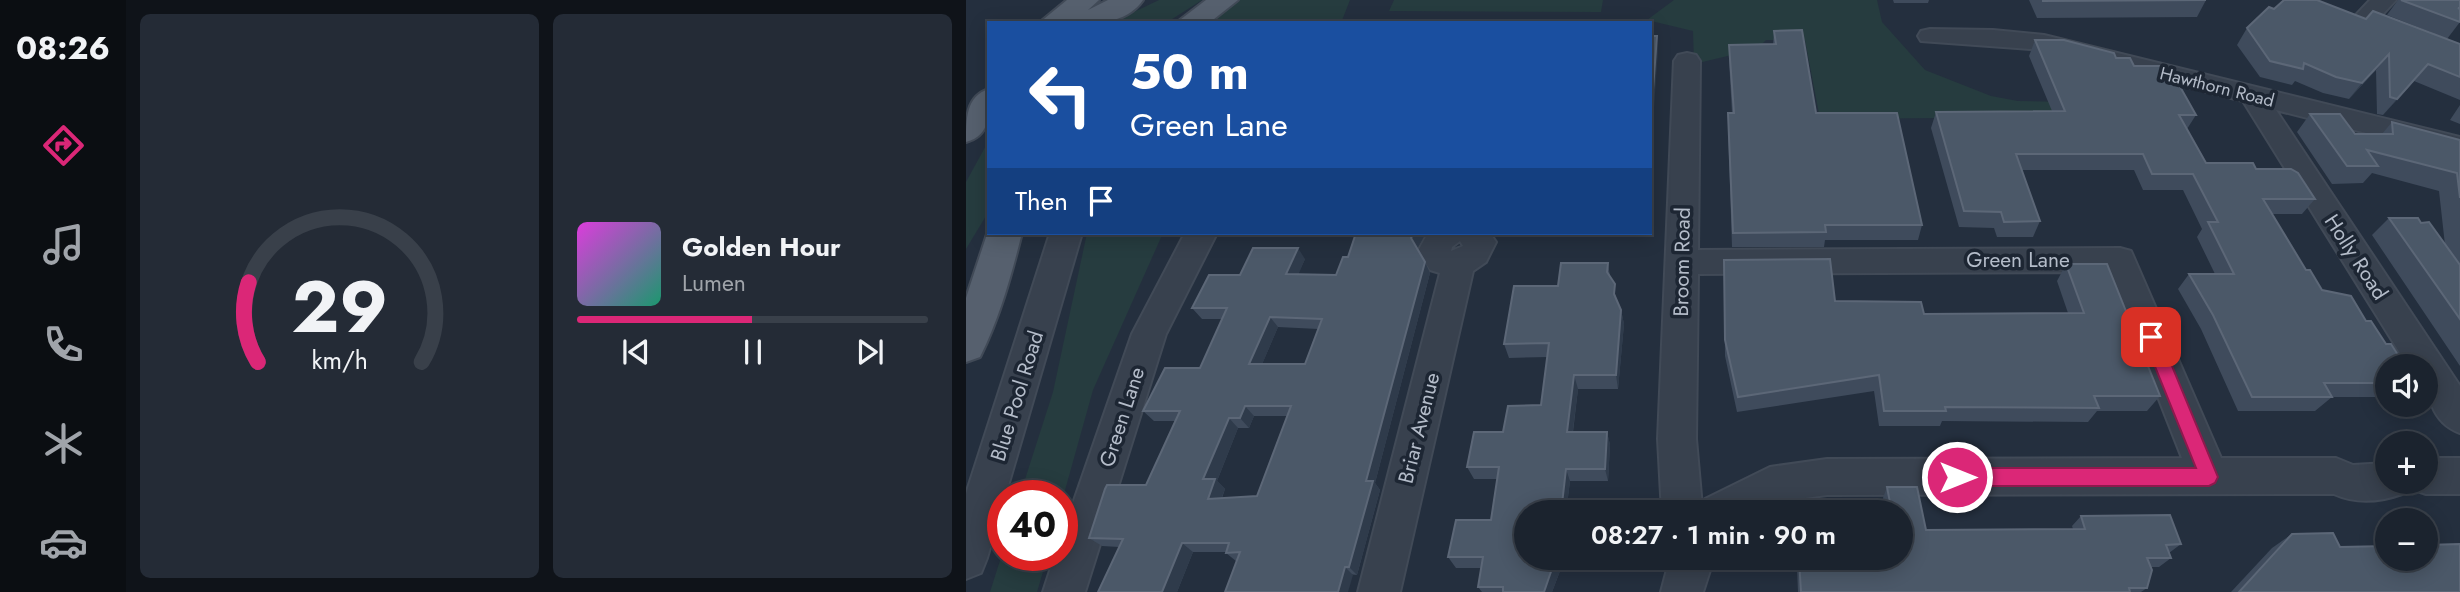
<!DOCTYPE html>
<meta charset="utf-8">
<style>
:root{--surface:#1b232e;--page:#242b36;--text:#f1f3f6;--muted:#a0a4aa;--line:#39404a;--accent:#db2777}
body{margin:0;font-family:Jost,sans-serif;background:var(--page);color:var(--text);height:100vh;display:flex;flex-direction:column;font-size:26px;white-space:nowrap}
*{box-sizing:border-box;margin:0}
p{font-size:23px;color:var(--muted)}
.icon{flex:none;width:38px;height:38px;fill:none;stroke:currentColor;stroke-width:2;stroke-linecap:round;stroke-linejoin:round}
.map{position:relative;flex:1;overflow:hidden}
.side{display:flex;flex-direction:column;gap:14px;padding:14px;background:#0f1319;width:840px}
.side>*{flex:none}
.top-card{position:absolute;left:21px;top:21px;width:665px;height:214px;border-radius:0px;box-shadow:0 4px 18px #0003,0 0 0 2px var(--line);background:#1a4fa0;color:#fff;overflow:hidden}
.buttons{position:absolute;left:1409px;top:354px;display:grid;gap:14px}
.buttons a{display:grid;place-items:center;width:63px;height:63px;border-radius:50%;background:var(--surface);box-shadow:0 4px 18px #0003,0 0 0 2px var(--line);font-size:35px}
.speed{position:absolute;left:21px;top:480px;display:flex;gap:14px;font-size:35px;font-weight:700;text-align:center}
.speed>*{display:grid;place-content:center;width:91px;height:91px;border-radius:50%;background:var(--surface);box-shadow:0 4px 18px #0003,0 0 0 2px var(--line);line-height:1}
.speed .limit{border:10px solid #d22;background:#fff;color:#111}
.pin{position:absolute;display:grid;place-items:center;width:60px;height:60px;color:#fff;margin:-30px;border-radius:14px;box-shadow:0 4px 10px #0006}
.me{position:absolute;width:77px;margin:-38px;rotate:90deg;stroke-linejoin:round;filter:drop-shadow(0 0 5px #0008)}
.turn{display:flex;align-items:center;gap:24px;height:147px;padding:0 28px;font-size:32px}
.turn .icon{width:91px;height:91px;stroke-width:2.5}
.turn b{display:block;font-size:49px;line-height:60px}
.then{display:flex;align-items:center;height:66px;padding:0 28px;background:#0003;gap:14px;font-size:26px}
.side .card{flex:1;display:flex;flex-direction:column;justify-content:center;gap:10px;min-width:0;padding:0 24px;border-radius:10px;background:var(--page)}
.side .dial{align-items:center;gap:0}
.dial svg{height:182px;overflow:visible;fill:none;stroke:var(--line);stroke-width:7;stroke-linecap:round;text-anchor:middle}
.dial text{fill:var(--text);stroke:none}
.song{display:flex;align-items:center;gap:21px}
.cover{width:84px;height:84px;border-radius:10px;background:linear-gradient(135deg,hsl(300 70% 55%),hsl(160 70% 35%))}
.played{height:7px;border-radius:4px;background:linear-gradient(90deg,var(--accent) 50%,var(--line) 50%)}
.keys{display:flex;justify-content:space-around;direction:ltr}
.side .tiles{flex:1;display:grid;gap:14px;grid-template-columns:repeat(2,1fr)}
.trip{position:absolute;left:548px;top:500px;width:399px;height:70px;border-radius:35px;background:var(--surface);box-shadow:0 4px 18px #0003,0 0 0 2px var(--line);font-weight:600;line-height:70px;text-align:center}
main{display:flex;flex:1;min-height:0}
.tabs{display:flex;flex-direction:column;width:126px;justify-content:space-around;align-items:center;background:#0b0e12;color:var(--muted)}
.tabs .icon{width:49px;height:49px}
.tabs .active{color:var(--accent)}
.tabs b{font-size:32px;color:var(--text)}
.map>svg:first-child{display:block}
</style>
<main>
<nav class="tabs">
<b>08:26</b>
<svg class="icon active" aria-label="directions" viewBox="0 0 24 24"><path d="M12 3l9 9-9 9-9-9zM9 14v-3h6M13 9l2 2-2 2"/></svg>
<svg class="icon" aria-label="music" viewBox="0 0 24 24"><path d="M9 18V5l10-2v13"/><circle cx="6" cy="18" r="3"/><circle cx="16" cy="16" r="3"/></svg>
<svg class="icon" aria-label="phone" viewBox="0 0 24 24"><path d="M5 4h4l2 5-3 2q2 4 5 5l2-3 5 2v4C11 20 4 13 5 4z"/></svg>
<svg class="icon" aria-label="climate" viewBox="0 0 24 24"><path d="M12 3v18M4 7l16 10M4 17L20 7"/></svg>
<svg class="icon" aria-label="car" viewBox="0 0 24 24"><path d="M5 17H2v-5l4-1 3-4h7l3 4 3 1v5h-3M9 17h6M6 11h13"/><circle cx="7" cy="17" r="2"/><circle cx="17" cy="17" r="2"/></svg>
</nav>
<section class="side">
<div class="tiles">
<div class="card dial"><svg viewBox="0 0 100 80">
<path d="M14 69A42 42 0 1 1 86 69"/>
<path d="M14 69A42 42 0 0 1 10 34" stroke="#db2777"/>
<text x="50" y="56" font-size="32" font-weight="700">29</text>
<text x="50" y="72" font-size="11">km/h</text>
</svg></div>
<div class="card">
<div class="song"><i class="cover"></i><div><b>Golden Hour</b><p>Lumen</p></div></div>
<div class="played"></div>
<div class="keys"><svg class="icon" aria-label="previous" viewBox="0 0 24 24"><path d="M18 5L8 12l10 7zM5 5v14"/></svg><svg class="icon" aria-label="pause" viewBox="0 0 24 24"><path d="M8 5v14M16 5v14"/></svg><svg class="icon" aria-label="next" viewBox="0 0 24 24"><path d="M6 5l10 7-10 7zM19 5v14"/></svg></div>
</div>
</div>
</section>
<div class="map">
<svg width="1494" height="592" viewBox="0 0 1494 592">
<rect width="100%" height="100%" fill="#242f3e"/>
<g fill="#263c3f">
<path d="M 193,0 L 236,0 L 200,23 L 145,23 Z"/>
<path d="M 272,0 L 384,0 L 375,23 L 238,23 Z"/>
<path d="M 428,0 L 637,0 L 635,12 L 423,11 Z"/>
<path d="M 708,0 L 911,0 L 916,22 L 959,70 L 1025,96 L 1052,101 L 1103,102 L 1112,117 L 854,119 L 839,40 L 800,40 L 791,49 L 728,64 L 727,31 L 681,20 Z"/>
<path d="M 23,140 L 23,211 L 0,249 L 0,182 Z"/>
<path d="M 121,233 L 197,233 L 127,390 L 96,501 L 96,495 L 54,495 L 87,392 Z"/>
<path d="M 37,551 L 37,555 L 82,555 L 71,592 L 24,592 Z"/>
</g>
<g fill="none" stroke-linecap="round" stroke-linejoin="round">
<defs>
<g id="minor">
<path d="M 1404,0 L 1430,0 L 1415,16 L 1494,47 L 1494,64 L 1390,23 L 1387,18 Z"/>
<path d="M 964,29 L 1027,30 L 1078,35 L 1494,137 L 1494,157 L 1310,110 L 1494,386 L 1494,433 C 1465,423 1460,393 1460,366 L 1442,366 L 1277,101 L 1078,50 L 955,41 L 952,36 L 955,31 Z"/>
<path d="M 721,53 L 730,55 L 734,61 L 732,250 L 1154,248 L 1165,251 L 1255,458 L 1370,458 L 1387,465 L 1421,463 L 1421,481 L 1441,481 L 1436,494 C 1414,502 1390,504 1368,494 L 861,495 L 810,502 L 792,513 L 696,513 L 692,439 L 708,61 L 712,55 ZM 1143,272 L 1216,458 L 861,459 L 804,467 L 739,499 L 736,507 L 730,439 L 732,274 Z"/>
<path d="M 84,233 L 116,233 L 21,558 L 15,573 L 0,579 L 0,494 Z"/>
<path d="M 219,233 L 251,233 L 200,334 L 119,592 L 77,592 L 89,555 L 96,555 L 96,535 L 166,334 Z"/>
<path d="M 462,233 L 524,233 L 530,242 L 520,262 L 507,271 L 434,592 L 392,592 L 474,273 L 464,270 L 452,251 ZM 494,241 L 497,246 L 485,251 L 486,247 Z"/>
<path d="M 1460,458 L 1494,458 L 1494,494 L 1460,494 L 1446,489 L 1443,481 L 1460,481 Z"/>
<path d="M 704,558 L 748,558 L 737,592 L 695,592 Z"/>
</g>
<g id="major">
<path d="M 101,0 L 133,0 L 122,10 L 142,0 L 177,0 C 155,32 105,23 73,23 Z"/>
<path d="M 240,0 L 272,0 L 243,23 L 210,23 Z"/>
<path d="M 23,89 C 23,112 26,135 0,142 C 0,119 0,96 23,89 Z"/>
<path d="M 23,228 L 23,233 L 56,233 C 45,276 34,317 14,357 L 0,362 L 0,298 Z"/>
</g>
</defs>
<use href="#minor" stroke="#414a57" stroke-width="4"/>
<use href="#major" stroke="#414a57" stroke-width="4"/>
<use href="#minor" fill="#38414e" fill-rule="evenodd"/>
<use href="#major" fill="#56606e" fill-rule="evenodd"/>
</g>
<g fill="#3f4b5c" fill-rule="evenodd">
<path d="M 927,0 L 963,0 L 962,3 L 928,3 Z"/>
<path d="M 1063,0 L 1240,0 L 1231,17 L 1071,18 Z"/>
<path d="M 1432,0 L 1494,0 L 1494,22 L 1481,39 L 1494,44 L 1494,100 L 1448,81 L 1417,115 L 1411,114 L 1410,70 L 1383,99 L 1357,93 L 1329,81 L 1326,85 L 1294,77 L 1271,45 L 1281,28 L 1308,9 L 1400,19 L 1467,33 L 1421,15 Z"/>
<path d="M 808,31 L 850,113 L 956,225 L 952,240 L 859,240 L 858,247 L 766,247 L 762,128 L 762,113 L 766,113 L 763,60 L 763,45 L 807,44 Z"/>
<path d="M 1069,40 L 1150,58 L 1206,83 L 1230,115 L 1221,129 L 1240,163 L 1290,169 L 1349,199 L 1336,214 L 1306,214 L 1340,270 L 1421,366 L 1421,397 L 1366,397 L 1349,411 L 1272,411 L 1235,329 L 1212,289 L 1223,274 L 1249,274 L 1231,237 L 1236,229 L 1217,190 L 1177,190 L 1168,170 L 1056,170 L 1074,221 L 1067,237 L 1031,237 L 1028,228 L 993,227 L 965,128 L 970,112 L 1086,111 L 1063,56 Z"/>
<path d="M 1494,105 L 1494,124 L 1484,120 Z"/>
<path d="M 1344,114 L 1389,134 L 1416,134 L 1426,122 L 1494,140 L 1494,366 L 1406,235 L 1423,218 L 1455,223 L 1479,245 L 1473,191 L 1406,173 L 1397,183 L 1366,184 L 1331,132 Z"/>
<path d="M 390,233 L 460,233 L 451,248 L 459,262 L 464,273 L 409,483 L 414,490 L 391,575 L 270,561 L 260,553 L 260,552 L 227,552 L 211,592 L 132,592 L 153,547 L 136,546 L 123,538 L 180,485 L 209,421 L 188,421 L 177,411 L 234,368 L 256,319 L 236,319 L 226,308 L 274,275 L 339,259 L 332,274 L 370,275 L 382,257 ZM 312,327 L 352,329 L 339,364 L 296,364 ZM 288,416 L 321,416 L 291,496 L 256,498 L 259,489 L 251,481 L 272,428 L 283,428 Z"/>
<path d="M 758,260 L 869,301 L 958,314 L 984,314 L 1102,313 L 1091,281 L 1100,264 L 1194,396 L 1181,411 L 1131,411 L 1122,422 L 976,421 L 974,426 L 913,426 L 908,391 L 771,412 L 759,356 Z"/>
<path d="M 642,263 L 644,276 L 651,301 L 655,310 L 658,324 L 652,389 L 612,389 L 607,432 L 641,432 L 644,445 L 642,481 L 604,481 L 600,513 L 560,513 L 633,558 L 632,571 L 594,571 L 586,592 L 516,592 L 512,587 L 515,568 L 490,568 L 482,557 L 525,520 L 531,479 L 508,479 L 501,467 L 537,432 L 575,405 L 582,357 L 543,358 L 538,344 L 592,286 Z"/>
<path d="M 921,487 L 960,530 L 1107,529 L 1106,526 L 1115,516 L 1215,544 L 1203,553 L 1205,558 L 1193,567 L 1185,567 L 1181,588 L 1175,592 L 832,592 L 831,568 L 833,559 L 934,558 L 934,513 L 920,513 L 917,498 Z"/>
<path d="M 1326,534 L 1374,547 L 1494,592 L 1265,592 L 1306,548 Z"/>
</g>
<g fill="#2f3b4b">
<path d="M 691,36 L 692,51 L 684,164 L 684,130 Z"/>
<path d="M 1423,54 L 1410,70 L 1383,99 L 1396,83 Z"/>
<path d="M 1462,64 L 1448,81 L 1417,115 L 1431,99 Z"/>
<path d="M 448,233 L 460,233 L 450,250 L 445,238 Z"/>
<path d="M 332,248 L 339,259 L 328,285 L 320,274 Z"/>
<path d="M 459,262 L 464,273 L 409,483 L 414,490 L 391,575 L 383,567 L 400,481 Z"/>
<path d="M 655,310 L 658,324 L 652,389 L 650,375 Z"/>
<path d="M 304,317 L 312,327 L 292,374 L 283,364 Z"/>
<path d="M 608,375 L 612,389 L 605,445 L 601,432 Z"/>
<path d="M 279,406 L 288,416 L 283,428 L 274,418 Z"/>
<path d="M 263,418 L 272,428 L 251,481 L 259,489 L 252,507 L 242,499 L 237,479 Z"/>
<path d="M 641,432 L 644,445 L 642,481 L 639,469 Z"/>
<path d="M 600,469 L 604,481 L 600,513 L 595,513 Z"/>
<path d="M 216,543 L 227,552 L 211,592 L 196,592 Z"/>
<path d="M 629,558 L 633,558 L 632,571 L 629,560 Z"/>
<path d="M 589,560 L 594,571 L 586,592 L 578,592 Z"/>
<path d="M 379,567 L 387,575 L 382,592 L 372,592 Z"/>
</g>
<g fill="#4b5868" stroke="#5c6777" stroke-width="2" fill-rule="evenodd">
<path d="M 1077,0 L 1240,0 L 1077,1 Z"/>
<path d="M 1318,0 L 1351,0 L 1400,19 L 1407,11 L 1494,44 L 1494,77 L 1462,64 L 1431,99 L 1424,97 L 1423,54 L 1396,83 L 1370,77 L 1338,63 L 1337,69 L 1304,61 L 1281,28 L 1303,7 L 1308,9 Z"/>
<path d="M 1435,0 L 1494,0 L 1494,8 L 1492,8 L 1494,9 L 1494,22 Z"/>
<path d="M 836,30 L 850,113 L 931,113 L 956,225 L 859,225 L 860,232 L 767,233 L 762,113 L 768,113 L 763,45 L 810,44 L 808,31 Z"/>
<path d="M 684,36 L 691,36 L 684,130 Z"/>
<path d="M 1069,40 L 1098,40 L 1148,53 L 1150,58 L 1164,58 L 1168,66 L 1197,66 L 1206,83 L 1212,83 L 1230,115 L 1213,115 L 1240,163 L 1287,163 L 1290,169 L 1325,169 L 1332,173 L 1349,199 L 1297,199 L 1340,270 L 1344,270 L 1356,290 L 1385,296 L 1400,321 L 1405,321 L 1420,344 L 1425,344 L 1439,366 L 1421,366 L 1421,383 L 1358,383 L 1366,397 L 1286,397 L 1247,315 L 1223,274 L 1268,274 L 1242,222 L 1252,222 L 1227,174 L 1186,174 L 1177,154 L 1050,154 L 1074,221 L 1038,222 L 1035,212 L 998,211 L 970,112 L 1099,111 Z"/>
<path d="M 1344,114 L 1374,114 L 1389,134 L 1427,134 L 1426,122 L 1494,140 L 1494,198 L 1491,173 L 1401,150 L 1412,166 L 1381,166 Z"/>
<path d="M 1423,218 L 1452,218 L 1455,223 L 1463,222 L 1494,265 L 1494,319 Z"/>
<path d="M 390,233 L 448,233 L 445,238 L 459,262 L 400,481 L 407,481 L 383,567 L 379,567 L 372,592 L 259,592 L 274,552 L 260,553 L 263,543 L 216,543 L 196,592 L 132,592 L 157,539 L 123,538 L 139,489 L 141,485 L 180,485 L 214,411 L 177,411 L 199,368 L 234,368 L 261,308 L 226,308 L 243,275 L 274,275 L 287,248 L 332,248 L 320,274 L 370,275 L 377,257 L 382,257 ZM 304,317 L 356,319 L 339,364 L 283,364 ZM 279,406 L 325,406 L 291,496 L 242,499 L 249,479 L 237,479 L 263,418 L 274,418 Z"/>
<path d="M 864,259 L 869,301 L 955,302 L 958,314 L 1118,313 L 1100,264 L 1141,264 L 1194,396 L 1128,396 L 1133,408 L 979,407 L 980,411 L 918,411 L 913,375 L 772,397 L 759,340 L 758,260 Z"/>
<path d="M 595,263 L 642,263 L 641,272 L 649,284 L 648,294 L 655,310 L 650,375 L 608,375 L 601,432 L 641,432 L 639,469 L 600,469 L 595,513 L 560,513 L 560,558 L 629,558 L 629,560 L 589,560 L 578,592 L 537,592 L 537,587 L 512,587 L 517,557 L 482,557 L 490,520 L 525,520 L 533,467 L 501,467 L 508,432 L 537,432 L 542,406 L 575,405 L 583,343 L 538,344 L 548,286 L 592,286 Z"/>
<path d="M 921,487 L 951,487 L 960,530 L 1119,529 L 1115,516 L 1204,515 L 1215,544 L 1200,545 L 1205,558 L 1181,558 L 1186,570 L 1181,588 L 1163,588 L 1164,592 L 835,592 L 833,559 L 934,558 L 934,513 L 926,513 Z"/>
<path d="M 1367,533 L 1374,547 L 1421,546 L 1421,558 L 1460,558 L 1460,545 L 1494,544 L 1494,592 L 1273,592 L 1326,534 Z"/>
</g>
<path fill="#db2777" stroke="#8e194d" stroke-width="2" d="M 1185,331 L 1194,337 L 1252,477 L 1249,483 L 1243,486 L 991,486 L 985,483 L 982,477 L 985,471 L 991,468 L 1230,468 L 1177,337 Z"/>
<g text-anchor="middle" dominant-baseline="central" stroke-width="7" stroke-linejoin="round" paint-order="stroke">
<g font-size="18" fill="#b4bcc9" stroke="#1d2633">
<text transform="translate(1251 87) rotate(14)">Hawthorn Road</text>
</g>
<g font-size="21" fill="#b4bcc9" stroke="#1d2633">
<text transform="translate(1390 257) rotate(57)">Holly Road</text>
<text x="1052" y="260">Green Lane</text>
<text transform="translate(716 262) rotate(-89)">Broom Road</text>
<text transform="translate(51 396) rotate(-73)">Blue Pool Road</text>
<text transform="translate(156 417) rotate(-72)">Green Lane</text>
<text transform="translate(453 428) rotate(-76)">Briar Avenue</text>
</g>
</g>
</svg>
<div class="buttons">
<a><svg class="icon" aria-label="sound" viewBox="0 0 24 24"><path d="M4 9h4l5-4v14l-5-4H4zM17 9q2 3 0 6"/></svg></a>
<a>+</a>
<a>−</a>
</div>
<div class="speed"><div class="limit">40</div></div>
<div class="pin" style="left:1185px;top:337px;background:#d93025"><svg class="icon" aria-label="arrive" viewBox="0 0 24 24"><path d="M6 21V4h12l-3 4 3 4H6"/></svg></div>
<svg class="me" style="left:991px;top:477px" viewBox="-20 -20 40 40"><circle r="17" fill="#db2777" stroke="#fff" stroke-width="3"/><path d="M0-11L8 9 0 5-8 9z" fill="#fff"/></svg>
<div class="trip">08:27 · 1 min · 90 m</div>
<div class="top-card">
<div class="turn"><svg class="icon" aria-label="left" viewBox="0 0 24 24"><path d="M17 20v-9H6M10 6l-5 5 5 5"/></svg><div><b>50 m</b>Green Lane</div></div>
<div class="then">Then<svg class="icon" aria-label="arrive" viewBox="0 0 24 24"><path d="M6 21V4h12l-3 4 3 4H6"/></svg></div>
</div>
</div>
</main>
